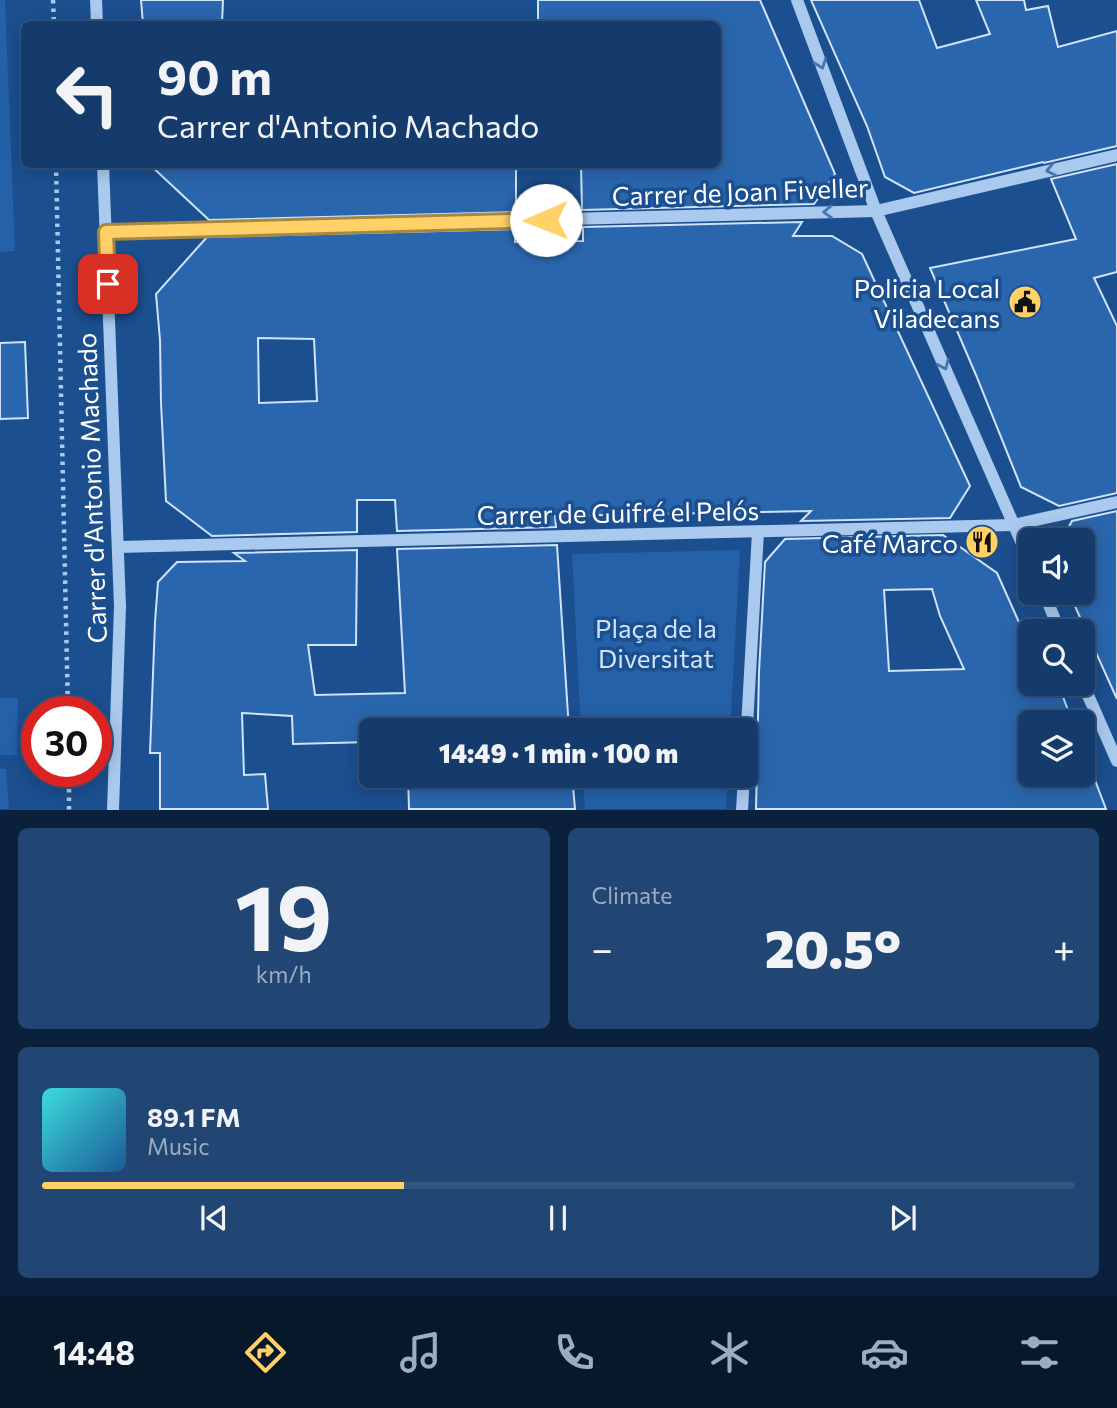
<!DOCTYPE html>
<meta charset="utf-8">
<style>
:root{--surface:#143b6b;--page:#214673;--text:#f1f3f6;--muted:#9dadc1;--line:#33557e;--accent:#ffd166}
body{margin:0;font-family:Commissioner,sans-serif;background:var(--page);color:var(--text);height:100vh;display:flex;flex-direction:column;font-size:26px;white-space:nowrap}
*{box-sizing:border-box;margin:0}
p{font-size:23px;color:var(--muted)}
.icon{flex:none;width:38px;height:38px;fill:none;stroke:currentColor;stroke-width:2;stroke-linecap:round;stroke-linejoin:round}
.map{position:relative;height:810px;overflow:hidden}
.side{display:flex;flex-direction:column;gap:18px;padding:18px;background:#0b203b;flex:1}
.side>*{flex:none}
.hud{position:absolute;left:21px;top:21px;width:700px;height:147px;border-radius:10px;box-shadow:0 4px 18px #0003,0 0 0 2px var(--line);background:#143b6b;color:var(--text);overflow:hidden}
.fabs{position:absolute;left:1018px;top:528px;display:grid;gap:14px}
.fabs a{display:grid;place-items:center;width:77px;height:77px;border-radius:10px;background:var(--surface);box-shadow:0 4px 18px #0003,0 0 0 2px var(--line);font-size:35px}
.speed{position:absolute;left:21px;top:696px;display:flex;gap:14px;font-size:35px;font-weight:700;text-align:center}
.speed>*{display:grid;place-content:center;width:91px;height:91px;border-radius:50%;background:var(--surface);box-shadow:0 4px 18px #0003,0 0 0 2px var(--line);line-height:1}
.speed .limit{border:10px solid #d22;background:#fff;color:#111}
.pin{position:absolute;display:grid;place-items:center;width:60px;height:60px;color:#fff;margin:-30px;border-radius:14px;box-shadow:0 4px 10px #0006}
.me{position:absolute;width:77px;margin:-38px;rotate:269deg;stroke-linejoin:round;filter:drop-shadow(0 0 5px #0008)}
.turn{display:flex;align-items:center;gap:24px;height:147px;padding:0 21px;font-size:32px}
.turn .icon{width:91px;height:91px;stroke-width:2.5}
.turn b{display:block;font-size:49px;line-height:60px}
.big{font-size:52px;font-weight:800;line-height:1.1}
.side .widget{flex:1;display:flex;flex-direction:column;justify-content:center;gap:10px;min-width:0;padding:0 24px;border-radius:10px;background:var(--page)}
.side .dial{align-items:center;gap:0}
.dial b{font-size:91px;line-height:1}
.song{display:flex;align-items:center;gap:21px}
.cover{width:84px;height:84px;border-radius:10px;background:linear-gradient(135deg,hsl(180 70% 55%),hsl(210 70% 35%))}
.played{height:7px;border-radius:4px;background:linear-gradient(90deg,var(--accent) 35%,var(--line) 35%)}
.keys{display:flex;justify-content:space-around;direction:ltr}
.heat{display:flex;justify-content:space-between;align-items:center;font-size:38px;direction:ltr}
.side .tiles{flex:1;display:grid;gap:18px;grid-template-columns:1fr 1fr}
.widget:last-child{grid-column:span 2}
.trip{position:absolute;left:359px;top:718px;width:399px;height:70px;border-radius:10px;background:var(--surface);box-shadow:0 4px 18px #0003,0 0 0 2px var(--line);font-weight:800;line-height:70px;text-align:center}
.tabs{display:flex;height:112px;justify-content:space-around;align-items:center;background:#08182b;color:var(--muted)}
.tabs .icon{width:49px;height:49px}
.tabs .current{color:var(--accent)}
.tabs b{font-size:32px;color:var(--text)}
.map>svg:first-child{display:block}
</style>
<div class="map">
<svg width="1117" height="810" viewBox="0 0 1117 810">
<rect width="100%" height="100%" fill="#1b4f8f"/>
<g fill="#2461a8">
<path d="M 0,0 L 5,0 L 15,251 L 0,252 Z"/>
<path d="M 740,550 L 730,730 L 581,730 L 572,554 Z"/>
<path d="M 0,698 L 18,698 L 17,755 L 0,755 Z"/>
<path d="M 0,769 L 6,769 L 9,809 L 0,809 Z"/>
<path d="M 583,775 L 728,775 L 726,809 L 585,809 Z"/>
</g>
<g fill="#2a66ad" stroke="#cfe3fa" stroke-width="2" fill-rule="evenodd">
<path d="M 141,0 L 223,0 L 222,24 L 143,24 Z"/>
<path d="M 538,0 L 760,0 L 835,174 L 814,204 L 582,210 L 581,164 L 718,164 L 718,24 L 538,24 Z"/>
<path d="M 811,0 L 919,0 L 937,48 L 990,34 L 976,0 L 1024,0 L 1026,10 L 1048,6 L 1058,47 L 1117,31 L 1117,146 L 1044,163 L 1043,162 L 914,193 L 885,177 L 867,126 Z"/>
<path d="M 149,164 L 516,164 L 516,212 L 209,220 Z"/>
<path d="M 1117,164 L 1117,272 L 1094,278 L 1117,326 L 1117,493 L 1059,506 L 1021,487 L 976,375 L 930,268 L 1076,239 L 1051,179 Z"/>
<path d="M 802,222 L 793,236 L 832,236 L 862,254 L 970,486 L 950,518 L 801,521 L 811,511 L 555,516 L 556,527 L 397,531 L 395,500 L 357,500 L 357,532 L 212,536 L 166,501 L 161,403 L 160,340 L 156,294 L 207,237 L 515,229 L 515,242 L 583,241 L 583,227 ZM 258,338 L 314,339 L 317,401 L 259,403 Z"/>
<path d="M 25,342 L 28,418 L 0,419 L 0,343 Z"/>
<path d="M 1117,511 L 1117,699 L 1069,593 L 1083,593 L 1083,541 L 1061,541 L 1072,521 Z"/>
<path d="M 943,535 L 997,573 L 1031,649 L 1031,684 L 1058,684 L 1073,723 L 1031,723 L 1031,775 L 1093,775 L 1106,809 L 756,809 L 759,672 L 765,562 L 785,539 ZM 932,589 L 940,616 L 964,669 L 889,671 L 884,590 Z"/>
<path d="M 557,545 L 569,730 L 490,730 L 489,719 L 406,718 L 406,730 L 371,730 L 371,742 L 293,744 L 292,716 L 242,713 L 244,775 L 265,774 L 268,809 L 160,809 L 160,753 L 150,753 L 155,622 L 158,582 L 177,562 L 245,561 L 234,553 L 357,550 L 356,645 L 308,645 L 315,695 L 405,693 L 397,549 Z"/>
<path d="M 408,775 L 572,775 L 575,809 L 409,809 Z"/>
</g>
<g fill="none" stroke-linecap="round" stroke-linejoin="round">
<g stroke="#a9c9ee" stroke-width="4.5" stroke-dasharray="3.5 5" stroke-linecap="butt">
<path d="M 53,0 L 54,24"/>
<path d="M 56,164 L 68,712"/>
<path d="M 69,772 L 69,810"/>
</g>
<g stroke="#a9c9ee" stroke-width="12">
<path d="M 96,0 L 97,24"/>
<path d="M 797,0 L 876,211 L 1031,564"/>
<path d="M 103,164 L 120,606 L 113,810"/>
<path d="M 106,231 L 876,211 L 1117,155"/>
<path d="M 118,547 L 1013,525 L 1117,502"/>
<path d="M 1044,593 L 1060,632"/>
<path d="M 1083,684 L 1117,761"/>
<path d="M 746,744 L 758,532"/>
<path d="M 742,810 L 744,775"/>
</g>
</g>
<defs><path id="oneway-chevron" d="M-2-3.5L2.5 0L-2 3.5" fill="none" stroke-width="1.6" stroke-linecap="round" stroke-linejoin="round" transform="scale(1.75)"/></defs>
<g stroke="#4674ac">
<use href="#oneway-chevron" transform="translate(821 64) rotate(70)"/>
<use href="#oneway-chevron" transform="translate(1051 170) rotate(167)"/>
<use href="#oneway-chevron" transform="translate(828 212) rotate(178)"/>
<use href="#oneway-chevron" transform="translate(944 365) rotate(66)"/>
</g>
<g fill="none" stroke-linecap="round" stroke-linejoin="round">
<defs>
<path id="route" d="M 108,284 L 106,232 L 546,220"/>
</defs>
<use href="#route" stroke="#a68842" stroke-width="18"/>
<use href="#route" stroke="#ffd166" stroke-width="12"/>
</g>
<defs>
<symbol id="civic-disc" viewBox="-11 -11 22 22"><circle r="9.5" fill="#ffd166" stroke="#1b4f8f"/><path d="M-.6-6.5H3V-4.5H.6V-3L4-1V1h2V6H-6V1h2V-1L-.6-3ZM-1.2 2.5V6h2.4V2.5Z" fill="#111"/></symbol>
<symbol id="restaurant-disc" viewBox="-11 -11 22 22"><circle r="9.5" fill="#ffd166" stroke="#1b4f8f"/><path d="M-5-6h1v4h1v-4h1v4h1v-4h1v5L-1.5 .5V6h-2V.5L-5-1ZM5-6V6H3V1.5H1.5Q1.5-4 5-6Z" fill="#111"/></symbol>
</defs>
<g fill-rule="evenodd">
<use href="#civic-disc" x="1006" y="283" width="38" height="38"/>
<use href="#restaurant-disc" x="963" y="523" width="38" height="38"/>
</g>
<g text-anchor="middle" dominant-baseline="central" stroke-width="7" stroke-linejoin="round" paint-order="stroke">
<g font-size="26" fill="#fff" stroke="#1b4f8f">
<text transform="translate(740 191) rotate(-2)">Carrer de Joan Fiveller</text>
<text transform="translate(91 488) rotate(-92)">Carrer d'Antonio Machado</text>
<text transform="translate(618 512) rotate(-1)">Carrer de Guifré el Pelós</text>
</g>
<g font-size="26" fill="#fff" stroke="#1b4f8f" text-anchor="end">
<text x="1000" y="287">Policia Local<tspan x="1000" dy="30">Viladecans</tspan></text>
<text x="958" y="542">Café Marco</text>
</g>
<g font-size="26" fill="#cfe3fa" stroke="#1b4f8f">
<text x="656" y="627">Plaça de la<tspan x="656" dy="30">Diversitat</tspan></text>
</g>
</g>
</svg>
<div class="fabs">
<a><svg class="icon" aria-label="sound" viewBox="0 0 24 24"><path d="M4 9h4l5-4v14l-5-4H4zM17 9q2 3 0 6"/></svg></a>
<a><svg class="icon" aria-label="search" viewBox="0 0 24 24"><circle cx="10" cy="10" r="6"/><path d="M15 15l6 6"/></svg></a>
<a><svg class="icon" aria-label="layers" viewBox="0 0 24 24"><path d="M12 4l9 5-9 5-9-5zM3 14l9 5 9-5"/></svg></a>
</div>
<div class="speed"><div class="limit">30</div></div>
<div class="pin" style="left:108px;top:284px;background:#d93025"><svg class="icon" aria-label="arrive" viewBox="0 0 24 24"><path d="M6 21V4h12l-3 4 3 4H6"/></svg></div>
<svg class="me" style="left:546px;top:220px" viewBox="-20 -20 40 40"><circle r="19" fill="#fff"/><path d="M0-13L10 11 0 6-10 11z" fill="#ffd166"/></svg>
<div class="trip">14:49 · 1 min · 100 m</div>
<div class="hud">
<div class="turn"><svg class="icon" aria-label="left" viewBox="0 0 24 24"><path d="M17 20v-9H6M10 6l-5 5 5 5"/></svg><div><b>90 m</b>Carrer d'Antonio Machado</div></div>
</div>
</div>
<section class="side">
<div class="tiles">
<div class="widget dial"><b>19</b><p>km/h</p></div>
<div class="widget"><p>Climate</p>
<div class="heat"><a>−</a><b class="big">20.5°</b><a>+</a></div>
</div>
<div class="widget">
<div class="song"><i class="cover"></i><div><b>89.1 FM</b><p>Music</p></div></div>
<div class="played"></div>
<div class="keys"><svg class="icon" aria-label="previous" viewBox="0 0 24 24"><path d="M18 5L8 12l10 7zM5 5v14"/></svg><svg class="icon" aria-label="pause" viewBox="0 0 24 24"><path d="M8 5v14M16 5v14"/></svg><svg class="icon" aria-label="next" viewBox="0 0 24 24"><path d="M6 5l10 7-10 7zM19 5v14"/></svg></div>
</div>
</div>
</section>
<nav class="tabs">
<b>14:48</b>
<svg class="icon current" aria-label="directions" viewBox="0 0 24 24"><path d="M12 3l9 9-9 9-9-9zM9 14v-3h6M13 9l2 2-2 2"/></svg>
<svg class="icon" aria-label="music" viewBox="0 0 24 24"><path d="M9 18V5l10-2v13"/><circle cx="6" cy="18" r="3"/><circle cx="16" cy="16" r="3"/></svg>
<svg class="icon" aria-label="phone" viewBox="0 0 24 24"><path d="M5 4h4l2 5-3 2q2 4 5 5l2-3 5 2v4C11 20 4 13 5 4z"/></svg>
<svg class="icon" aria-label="climate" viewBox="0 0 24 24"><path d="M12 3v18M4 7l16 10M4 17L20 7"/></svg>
<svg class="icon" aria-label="car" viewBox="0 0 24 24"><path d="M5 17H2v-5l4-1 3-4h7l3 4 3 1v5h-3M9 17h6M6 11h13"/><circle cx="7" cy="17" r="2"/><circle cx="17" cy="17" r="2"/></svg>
<svg class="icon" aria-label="filters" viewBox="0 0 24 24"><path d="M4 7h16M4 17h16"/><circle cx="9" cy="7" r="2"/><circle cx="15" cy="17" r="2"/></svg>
</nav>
